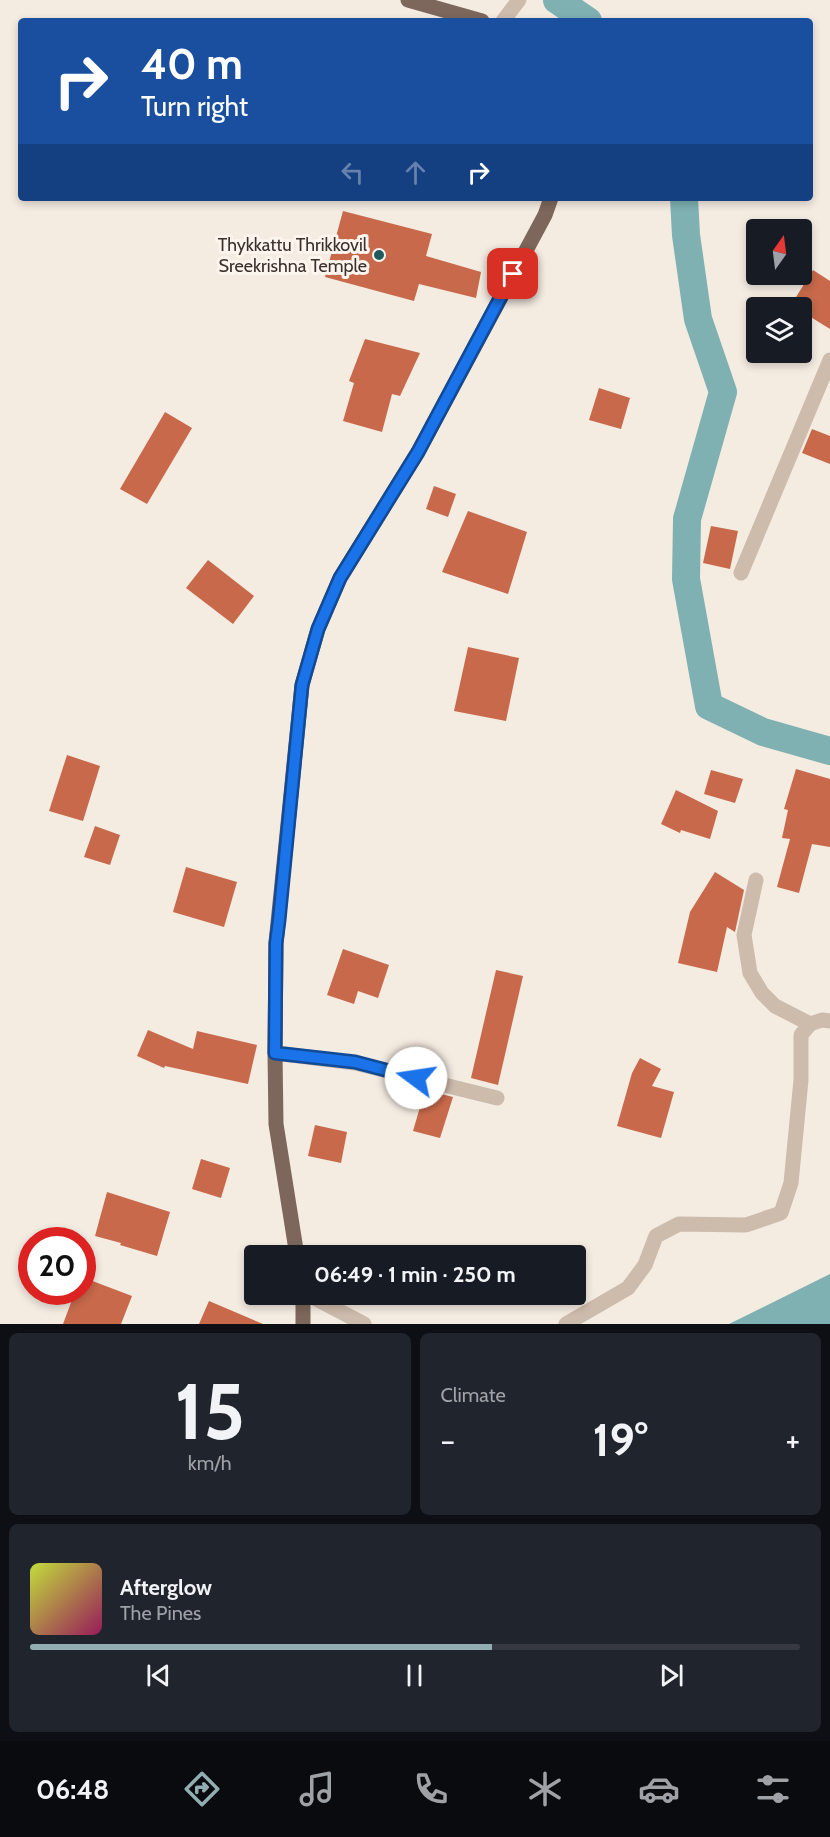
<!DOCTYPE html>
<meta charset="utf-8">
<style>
:root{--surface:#171b24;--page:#20242c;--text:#f1f3f6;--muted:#9ea1a6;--line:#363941;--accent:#92aeb2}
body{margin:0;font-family:Cabin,sans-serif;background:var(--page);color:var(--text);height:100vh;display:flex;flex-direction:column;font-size:22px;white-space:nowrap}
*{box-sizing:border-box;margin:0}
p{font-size:20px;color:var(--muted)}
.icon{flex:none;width:33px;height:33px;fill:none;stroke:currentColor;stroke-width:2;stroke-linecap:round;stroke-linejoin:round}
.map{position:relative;height:1324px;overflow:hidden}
.drawer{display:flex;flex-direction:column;gap:9px;padding:9px;background:#0d0f14;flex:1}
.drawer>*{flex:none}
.banner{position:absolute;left:18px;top:18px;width:795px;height:183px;border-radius:6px;box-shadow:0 3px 9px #0003;background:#1a4fa0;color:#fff;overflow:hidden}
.needle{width:39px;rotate:14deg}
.tools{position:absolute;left:746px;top:219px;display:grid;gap:12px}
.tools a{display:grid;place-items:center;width:66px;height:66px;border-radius:6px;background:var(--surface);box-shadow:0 3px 9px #0003;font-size:30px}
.speed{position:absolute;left:18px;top:1227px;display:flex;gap:12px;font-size:30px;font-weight:700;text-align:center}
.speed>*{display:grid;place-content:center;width:78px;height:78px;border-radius:50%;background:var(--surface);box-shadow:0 3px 9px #0003;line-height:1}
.speed .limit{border:9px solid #d22;background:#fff;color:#111}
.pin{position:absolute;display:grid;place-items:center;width:51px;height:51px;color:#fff;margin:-26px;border-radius:12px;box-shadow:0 3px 9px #0006}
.me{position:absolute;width:66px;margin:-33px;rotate:284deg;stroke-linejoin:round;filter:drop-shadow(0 0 4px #0008)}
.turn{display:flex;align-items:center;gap:21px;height:126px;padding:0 24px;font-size:27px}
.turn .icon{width:78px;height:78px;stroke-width:2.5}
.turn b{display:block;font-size:42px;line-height:51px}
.lanes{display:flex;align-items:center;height:57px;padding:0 24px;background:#0003;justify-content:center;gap:30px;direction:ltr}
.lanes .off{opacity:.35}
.big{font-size:45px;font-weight:800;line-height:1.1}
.drawer .tile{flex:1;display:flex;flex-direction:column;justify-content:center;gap:9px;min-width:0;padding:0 21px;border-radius:9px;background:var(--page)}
.drawer .dial{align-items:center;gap:0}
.dial b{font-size:78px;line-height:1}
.song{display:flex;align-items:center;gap:18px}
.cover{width:72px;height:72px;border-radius:9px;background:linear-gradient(135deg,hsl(70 70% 55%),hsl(330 70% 35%))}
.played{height:6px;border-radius:3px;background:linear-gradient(90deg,var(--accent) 60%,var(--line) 60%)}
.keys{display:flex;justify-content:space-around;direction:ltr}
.heat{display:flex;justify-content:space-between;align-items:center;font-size:33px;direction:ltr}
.drawer .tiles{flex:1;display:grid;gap:9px;grid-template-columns:1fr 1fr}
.tile:last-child{grid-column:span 2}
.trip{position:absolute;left:244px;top:1245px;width:342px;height:60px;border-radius:6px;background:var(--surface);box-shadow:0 3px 9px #0003;font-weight:800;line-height:60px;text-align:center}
.menu{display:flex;height:96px;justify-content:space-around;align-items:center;background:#090b0e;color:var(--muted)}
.menu .icon{width:42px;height:42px}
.menu .on{color:var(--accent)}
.menu b{font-size:27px;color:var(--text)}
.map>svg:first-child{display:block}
</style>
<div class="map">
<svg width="830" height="1324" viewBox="0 0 830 1324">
<rect width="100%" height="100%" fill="#f4ebe1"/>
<path fill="#7fb0b2" d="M 830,1274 L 830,1324 L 729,1324 Z"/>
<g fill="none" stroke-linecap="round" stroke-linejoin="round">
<g stroke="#7fb0b2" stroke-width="28">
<path d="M 557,0 L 588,21"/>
<path d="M 684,198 L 686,235 L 698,319 L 723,392 L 687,519 L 686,579 L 709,706 L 763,732 L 830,751"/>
</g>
</g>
<g fill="#c8694b">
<path d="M 343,211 L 432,234 L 426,256 L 481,272 L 476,298 L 419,284 L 414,301 L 325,277 Z"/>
<path d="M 813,270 L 830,281 L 830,329 L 801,311 L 801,308 L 796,308 L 791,305 Z"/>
<path d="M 365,339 L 420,353 L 400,396 L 392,394 L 382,432 L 343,421 L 354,383 L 349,381 Z"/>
<path d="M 599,388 L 630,398 L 621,429 L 589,420 Z"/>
<path d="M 165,412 L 192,428 L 147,504 L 120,489 Z"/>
<path d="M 812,429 L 830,436 L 830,464 L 802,453 Z"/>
<path d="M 434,486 L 456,494 L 448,517 L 426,509 Z"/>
<path d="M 468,511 L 527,532 L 508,594 L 442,572 Z"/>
<path d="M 711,526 L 738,531 L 730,569 L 703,563 Z"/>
<path d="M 208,560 L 254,596 L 233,624 L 186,588 Z"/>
<path d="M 468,647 L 519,658 L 506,721 L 454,711 Z"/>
<path d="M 67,755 L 100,766 L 83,821 L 49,811 Z"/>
<path d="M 796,769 L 830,779 L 830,847 L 812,844 L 799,893 L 777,887 L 790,839 L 782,838 L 788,810 L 784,809 Z"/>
<path d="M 711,770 L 743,779 L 735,803 L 704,794 Z"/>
<path d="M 676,790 L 718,811 L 710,839 L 681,830 L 680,833 L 661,824 Z"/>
<path d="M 95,826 L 120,835 L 110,865 L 84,857 Z"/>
<path d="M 186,867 L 237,882 L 224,927 L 173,912 Z"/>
<path d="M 715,872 L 744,890 L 735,932 L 727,927 L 717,972 L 678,963 L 690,912 Z"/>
<path d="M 343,949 L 389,965 L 378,998 L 358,991 L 354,1004 L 327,995 Z"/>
<path d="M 496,970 L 523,976 L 498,1085 L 471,1078 Z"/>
<path d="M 148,1030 L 193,1049 L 197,1031 L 257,1045 L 248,1084 L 165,1066 L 164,1068 L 137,1056 Z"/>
<path d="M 640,1058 L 661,1069 L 652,1086 L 674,1092 L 661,1138 L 617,1126 L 632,1073 Z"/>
<path d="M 425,1090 L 453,1097 L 440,1138 L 413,1131 Z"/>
<path d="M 315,1125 L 347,1132 L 341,1163 L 308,1156 Z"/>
<path d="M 201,1159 L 230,1168 L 221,1198 L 192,1189 Z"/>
<path d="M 107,1192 L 170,1212 L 157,1256 L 120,1245 L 121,1243 L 95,1236 Z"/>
<path d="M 82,1277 L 132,1296 L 121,1324 L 63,1324 L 75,1292 L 82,1292 Z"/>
<path d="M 209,1301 L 263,1324 L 199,1324 Z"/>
</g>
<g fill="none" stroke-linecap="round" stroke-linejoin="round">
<g stroke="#cdbbac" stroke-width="15">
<path d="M 503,21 L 519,0"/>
<path d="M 741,573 L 830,360"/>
<path d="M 756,880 L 744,935 L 750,973 L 762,993 L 775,1006 L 810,1024"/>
<path d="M 275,1053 L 355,1063 L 497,1098"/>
<path d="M 307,1294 L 364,1324"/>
<path d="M 566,1324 L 628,1288 L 645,1265 L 656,1236 L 679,1224 L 746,1225 L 781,1213 L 791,1183 L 801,1080 L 801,1035 L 810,1024 L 822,1020 L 830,1021"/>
</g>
<g stroke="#7d675c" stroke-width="15">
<path d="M 408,0 L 482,21"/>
<path d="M 297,1256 L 276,1124 L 275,1053 L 276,943 L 302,685 L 318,629 L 340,578 L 418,452 L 545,215 L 551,198"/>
<path d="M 303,1324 L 303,1294"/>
</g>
</g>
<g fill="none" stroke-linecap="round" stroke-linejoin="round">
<defs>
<path id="route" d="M 416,1078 L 355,1062 L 275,1053 L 276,943 L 279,920 L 302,685 L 318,629 L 340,578 L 418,452 L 513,274"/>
</defs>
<use href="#route" stroke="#114b97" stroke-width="15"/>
<use href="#route" stroke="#1a73e8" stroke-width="10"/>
</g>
<circle fill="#1f5a5e" stroke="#fbf5ee" stroke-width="2" cx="379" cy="255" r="6"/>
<g text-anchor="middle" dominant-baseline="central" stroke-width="6" stroke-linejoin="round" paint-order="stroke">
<g font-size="18" fill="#3b302b" stroke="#fbf5ee" text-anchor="end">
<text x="367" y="245">Thykkattu Thrikkovil<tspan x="367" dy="21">Sreekrishna Temple</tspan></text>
</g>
</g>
</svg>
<div class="tools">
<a><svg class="needle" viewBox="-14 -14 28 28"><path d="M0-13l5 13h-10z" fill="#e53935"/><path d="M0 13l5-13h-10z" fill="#9ea1a6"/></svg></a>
<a><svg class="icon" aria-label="layers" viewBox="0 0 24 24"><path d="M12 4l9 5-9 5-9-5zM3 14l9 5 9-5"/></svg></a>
</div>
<div class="speed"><div class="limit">20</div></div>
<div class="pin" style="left:513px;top:274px;background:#d93025"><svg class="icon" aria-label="arrive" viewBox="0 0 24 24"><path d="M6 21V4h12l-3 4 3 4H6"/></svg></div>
<svg class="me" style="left:416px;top:1078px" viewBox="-20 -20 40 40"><circle r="19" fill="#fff"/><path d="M0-13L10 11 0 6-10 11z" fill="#1a73e8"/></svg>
<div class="trip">06:49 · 1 min · 250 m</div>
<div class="banner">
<div class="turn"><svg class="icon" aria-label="right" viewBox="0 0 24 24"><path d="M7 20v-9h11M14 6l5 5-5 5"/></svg><div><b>40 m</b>Turn right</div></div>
<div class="lanes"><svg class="icon off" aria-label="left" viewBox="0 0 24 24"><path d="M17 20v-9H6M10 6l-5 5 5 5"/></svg><svg class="icon off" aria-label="ahead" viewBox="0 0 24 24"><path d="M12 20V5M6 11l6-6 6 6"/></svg><svg class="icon" aria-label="right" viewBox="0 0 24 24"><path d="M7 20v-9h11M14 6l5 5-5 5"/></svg></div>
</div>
</div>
<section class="drawer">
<div class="tiles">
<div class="tile dial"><b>15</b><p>km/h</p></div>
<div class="tile"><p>Climate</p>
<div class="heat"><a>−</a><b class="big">19°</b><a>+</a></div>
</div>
<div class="tile">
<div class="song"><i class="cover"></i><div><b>Afterglow</b><p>The Pines</p></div></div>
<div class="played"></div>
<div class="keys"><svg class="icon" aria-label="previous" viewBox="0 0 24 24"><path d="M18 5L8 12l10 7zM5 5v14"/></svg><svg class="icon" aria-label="pause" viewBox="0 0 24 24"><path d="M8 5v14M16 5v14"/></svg><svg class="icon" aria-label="next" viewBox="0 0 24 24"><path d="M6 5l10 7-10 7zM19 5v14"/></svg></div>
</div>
</div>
</section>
<nav class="menu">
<b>06:48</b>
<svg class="icon on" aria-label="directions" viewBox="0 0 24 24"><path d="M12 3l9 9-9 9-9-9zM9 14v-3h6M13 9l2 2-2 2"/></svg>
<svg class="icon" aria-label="music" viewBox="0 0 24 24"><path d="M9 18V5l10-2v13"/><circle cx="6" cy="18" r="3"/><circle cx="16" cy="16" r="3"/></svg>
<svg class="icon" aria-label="phone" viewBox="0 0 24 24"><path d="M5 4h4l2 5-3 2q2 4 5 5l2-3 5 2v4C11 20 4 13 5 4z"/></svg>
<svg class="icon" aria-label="climate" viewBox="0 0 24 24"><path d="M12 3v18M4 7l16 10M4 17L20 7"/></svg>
<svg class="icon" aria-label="car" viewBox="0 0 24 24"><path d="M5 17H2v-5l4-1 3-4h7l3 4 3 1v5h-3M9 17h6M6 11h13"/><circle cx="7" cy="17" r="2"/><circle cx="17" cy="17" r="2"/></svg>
<svg class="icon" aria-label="filters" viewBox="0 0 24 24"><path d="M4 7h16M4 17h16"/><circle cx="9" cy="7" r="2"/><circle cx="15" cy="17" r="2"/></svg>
</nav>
